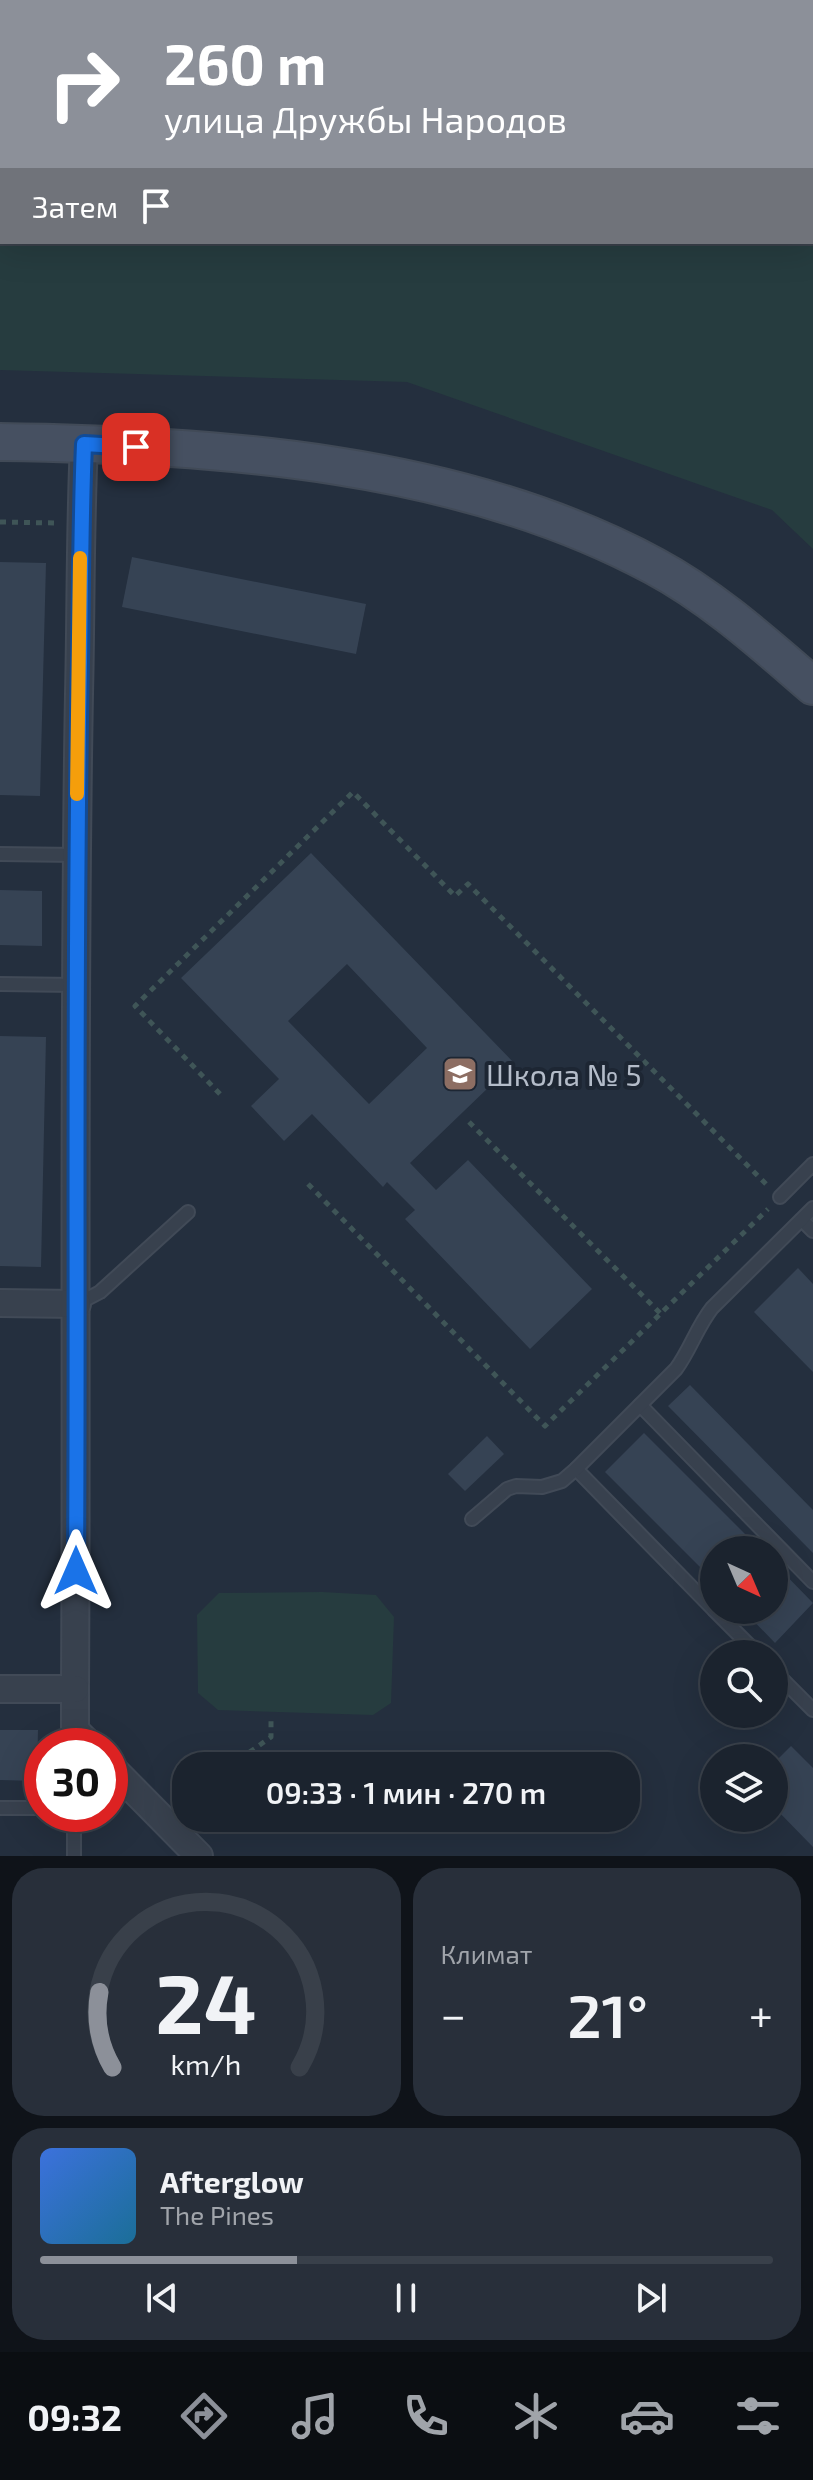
<!DOCTYPE html>
<html lang="ru">
<meta charset="utf-8">
<style>
:root{--surface:#1b232e;--page:#282f3a;--text:#f1f3f6;--muted:#a0a4aa;--line:#39404a;--accent:#8c9099}
body{margin:0;font-family:"Exo 2",sans-serif;background:var(--page);color:var(--text);height:100vh;display:flex;flex-direction:column;font-size:30px;white-space:nowrap}
*{box-sizing:border-box;margin:0}
p{font-size:26px;color:var(--muted)}
.icon{flex:none;width:44px;height:44px;fill:none;stroke:currentColor;stroke-width:2;stroke-linecap:round;stroke-linejoin:round}
.map{position:relative;height:1856px;overflow:hidden}
.details{display:flex;flex-direction:column;gap:12px;padding:12px;background:#0f1319;flex:1}
.details>*{flex:none}
.banner{position:absolute;left:0px;top:0px;width:814px;height:244px;box-shadow:0 8px 32px #0002,0 0 0 2px var(--line);background:#8c9099;color:#fff;overflow:hidden}
.needle{width:52px;rotate:136deg}
.tools{position:absolute;left:700px;top:1536px;display:grid;gap:16px}
.tools a{display:grid;place-items:center;width:88px;height:88px;border-radius:50%;background:var(--surface);box-shadow:0 8px 32px #0002,0 0 0 2px var(--line);font-size:40px}
.speed{position:absolute;left:24px;top:1728px;display:flex;gap:16px;font-size:40px;font-weight:700;text-align:center}
.speed>*{display:grid;place-content:center;width:104px;height:104px;border-radius:50%;background:var(--surface);box-shadow:0 8px 32px #0002,0 0 0 2px var(--line);line-height:1}
.speed .limit{border:12px solid #d22;background:#fff;color:#111}
.pin{position:absolute;display:grid;place-items:center;width:68px;height:68px;color:#fff;margin:-34px;border-radius:16px;box-shadow:0 4px 12px #0006}
.me{position:absolute;width:88px;margin:-44px;rotate:0deg;stroke-linejoin:round;filter:drop-shadow(0 0 6px #0008)}
.turn{display:flex;align-items:center;gap:28px;height:168px;padding:0 32px;font-size:36px}
.turn .icon{width:104px;height:104px;stroke-width:2.5}
.turn b{display:block;font-size:56px;line-height:68px}
.then{display:flex;align-items:center;height:76px;padding:0 32px;background:#0003;gap:16px;font-size:30px}
.big{font-size:60px;font-weight:600;line-height:1.1}
.details .tile{flex:1;display:flex;flex-direction:column;justify-content:center;gap:12px;min-width:0;padding:0 28px;border-radius:32px;background:var(--page)}
.details .dial{align-items:center;gap:0}
.dial svg{height:208px;overflow:visible;fill:none;stroke:var(--line);stroke-width:7;stroke-linecap:round;text-anchor:middle}
.dial text{fill:var(--text);stroke:none}
.song{display:flex;align-items:center;gap:24px}
.cover{width:96px;height:96px;border-radius:12px;background:linear-gradient(135deg,hsl(220 70% 55%),hsl(200 70% 35%))}
.played{height:8px;border-radius:4px;background:linear-gradient(90deg,var(--accent) 35%,var(--line) 35%)}
.keys{display:flex;justify-content:space-around;direction:ltr}
.heat{display:flex;justify-content:space-between;align-items:center;font-size:44px;direction:ltr}
.details .tiles{flex:1;display:grid;gap:12px;grid-template-columns:1fr 1fr}
.tile:last-child{grid-column:span 2}
.trip{position:absolute;left:172px;top:1752px;width:468px;height:80px;border-radius:32px;background:var(--surface);box-shadow:0 8px 32px #0002,0 0 0 2px var(--line);font-weight:600;line-height:80px;text-align:center}
.dock{display:flex;height:128px;justify-content:space-around;align-items:center;background:#0b0e12;color:var(--muted)}
.dock .icon{width:56px;height:56px}
.dock .current{color:var(--accent)}
.dock b{font-size:36px;color:var(--text)}
.map>svg:first-child{display:block}
</style>
<div class="map">
<svg width="813" height="1856" viewBox="0 0 813 1856">
<rect width="100%" height="100%" fill="#242f3e"/>
<g fill="#263c3f" fill-rule="evenodd">
<path d="M 0,0 L 813,0 L 813,549 L 772,510 L 407,382 L 0,370 ZM 2,2 L 812,2 L 812,242 L 2,242 Z"/>
<path d="M 322,1592 L 376,1595 L 394,1617 L 391,1703 L 373,1715 L 218,1710 L 198,1693 L 197,1615 L 219,1593 Z"/>
</g>
<g fill="#364354" fill-rule="evenodd">
<path d="M 132,557 L 366,604 L 356,654 L 122,607 Z"/>
<path d="M 0,562 L 46,563 L 40,796 L 0,795 Z"/>
<path d="M 311,853 L 514,1063 L 410,1163 L 436,1190 L 468,1160 L 592,1289 L 530,1349 L 405,1219 L 415,1210 L 387,1182 L 383,1187 L 312,1114 L 284,1141 L 251,1106 L 279,1079 L 181,978 ZM 347,964 L 427,1048 L 369,1104 L 288,1021 Z"/>
<path d="M 0,890 L 42,891 L 42,946 L 0,945 Z"/>
<path d="M 0,1036 L 46,1037 L 41,1267 L 0,1266 Z"/>
<path d="M 798,1268 L 813,1284 L 813,1372 L 754,1312 Z"/>
<path d="M 690,1385 L 813,1510 L 813,1553 L 668,1406 Z"/>
<path d="M 644,1433 L 761,1550 L 714,1550 L 714,1581 L 605,1472 Z"/>
<path d="M 487,1436 L 504,1454 L 465,1491 L 448,1474 Z"/>
<path d="M 774,1563 L 813,1603 L 775,1643 L 743,1610 L 774,1610 Z"/>
<path d="M 0,1730 L 38,1730 L 37,1781 L 0,1780 Z"/>
<path d="M 791,1746 L 813,1768 L 813,1847 L 774,1807 L 774,1763 Z"/>
</g>
<g fill="none" stroke-linecap="round" stroke-linejoin="round">
<defs>
<g id="lane">
<path d="M 0,854 L 76,855"/>
<path d="M 0,984 L 75,985"/>
<path d="M 780,1197 L 813,1164"/>
<path d="M 802,1220 L 813,1231"/>
<path d="M 77,1304 L 100,1292 L 188,1212"/>
<path d="M 640,1405 L 813,1582"/>
<path d="M 576,1469 L 714,1610"/>
<path d="M 472,1519 L 507,1489 L 516,1486 L 542,1487 L 562,1481 L 576,1469 L 676,1369 C 690,1350 697,1327 712,1308 L 813,1208"/>
<path d="M 714,1610 L 758,1654"/>
<path d="M 774,1671 L 813,1710"/>
<path d="M 0,1808 L 42,1808"/>
<path d="M 74,1856 L 74,1814"/>
</g>
<g id="street">
<path d="M 84,444 C 80,527 81,610 79,694 C 73,1026 77,1357 75,1689 L 75,1730 L 91,1746"/>
<path d="M 0,1303 L 77,1304"/>
<path d="M 0,1689 L 75,1689"/>
<path d="M 110,1766 L 199,1856"/>
</g>
<path id="secondary" d="M 0,442 C 217,445 459,461 654,566 C 712,597 763,643 813,686"/>
</defs>
<use href="#lane" stroke="#414a57" stroke-width="16"/>
<use href="#street" stroke="#414a57" stroke-width="30"/>
<use href="#secondary" stroke="#414a57" stroke-width="40"/>
<g stroke="#3f5557" stroke-width="5" stroke-dasharray="6 6" stroke-linecap="butt">
<path d="M 0,522 L 55,523"/>
<path d="M 220,1094 L 135,1006 L 353,792 L 455,896 L 468,884 L 767,1185"/>
<path d="M 469,1122 L 661,1314"/>
<path d="M 308,1184 L 545,1426 L 768,1209"/>
<path d="M 230,1766 L 271,1737 L 271,1718"/>
</g>
<use href="#lane" stroke="#38414e" stroke-width="12"/>
<use href="#street" stroke="#38414e" stroke-width="26"/>
<use href="#secondary" stroke="#465061" stroke-width="36"/>
</g>
<g fill="none" stroke-linecap="round" stroke-linejoin="round">
<defs>
<path id="route" d="M 76,1571 C 78,1268 74,965 80,662 C 81,589 81,516 84,444 L 136,447"/>
</defs>
<use href="#route" stroke="#114b97" stroke-width="20"/>
<use href="#route" stroke="#1a73e8" stroke-width="14"/>
<path stroke="#f59e0b" stroke-width="14" d="M 77,794 L 80,558"/>
</g>
<defs>
<symbol id="school-square" viewBox="-11 -11 22 22"><rect x="-9" y="-9" width="18" height="18" rx="4" fill="#8d6e63" stroke="#1d2633"/><path d="M0-5L7-2L0 1L-7-2ZM-4 1L0 2.5L4 1V4Q0 6-4 4Z" fill="#fff"/></symbol>
</defs>
<g fill-rule="evenodd">
<use href="#school-square" x="440" y="1054" width="40" height="40"/>
</g>
<g text-anchor="middle" dominant-baseline="central" stroke-width="8" stroke-linejoin="round" paint-order="stroke">
<g font-size="30" fill="#b4bcc9" stroke="#1d2633" text-anchor="start">
<text x="486" y="1074">Школа № 5</text>
</g>
</g>
</svg>
<div class="tools">
<a><svg class="needle" viewBox="-14 -14 28 28"><path d="M0-13l5 13h-10z" fill="#e53935"/><path d="M0 13l5-13h-10z" fill="#a0a4aa"/></svg></a>
<a><svg class="icon" aria-label="search" viewBox="0 0 24 24"><circle cx="10" cy="10" r="6"/><path d="M15 15l6 6"/></svg></a>
<a><svg class="icon" aria-label="layers" viewBox="0 0 24 24"><path d="M12 4l9 5-9 5-9-5zM3 14l9 5 9-5"/></svg></a>
</div>
<div class="speed"><div class="limit">30</div></div>
<div class="pin" style="left:136px;top:447px;background:#d93025"><svg class="icon" aria-label="arrive" viewBox="0 0 24 24"><path d="M6 21V4h12l-3 4 3 4H6"/></svg></div>
<svg class="me" style="left:76px;top:1571px" viewBox="-20 -20 40 40"><path d="M0-17L14 15 0 8-14 15z" fill="#1a73e8" stroke="#fff" stroke-width="4"/></svg>
<div class="trip">09:33 · 1 мин · 270 m</div>
<div class="banner">
<div class="turn"><svg class="icon" aria-label="right" viewBox="0 0 24 24"><path d="M7 20v-9h11M14 6l5 5-5 5"/></svg><div><b>260 m</b>улица Дружбы Народов</div></div>
<div class="then">Затем<svg class="icon" aria-label="arrive" viewBox="0 0 24 24"><path d="M6 21V4h12l-3 4 3 4H6"/></svg></div>
</div>
</div>
<section class="details">
<div class="tiles">
<div class="tile dial"><svg viewBox="0 0 100 80">
<path d="M14 69A42 42 0 1 1 86 69"/>
<path d="M14 69A42 42 0 0 1 9 40" stroke="#8c9099"/>
<text x="50" y="56" font-size="32" font-weight="700">24</text>
<text x="50" y="72" font-size="11">km/h</text>
</svg></div>
<div class="tile"><p>Климат</p>
<div class="heat"><a>−</a><b class="big">21°</b><a>+</a></div>
</div>
<div class="tile">
<div class="song"><i class="cover"></i><div><b>Afterglow</b><p>The Pines</p></div></div>
<div class="played"></div>
<div class="keys"><svg class="icon" aria-label="previous" viewBox="0 0 24 24"><path d="M18 5L8 12l10 7zM5 5v14"/></svg><svg class="icon" aria-label="pause" viewBox="0 0 24 24"><path d="M8 5v14M16 5v14"/></svg><svg class="icon" aria-label="next" viewBox="0 0 24 24"><path d="M6 5l10 7-10 7zM19 5v14"/></svg></div>
</div>
</div>
</section>
<nav class="dock">
<b>09:32</b>
<svg class="icon current" aria-label="directions" viewBox="0 0 24 24"><path d="M12 3l9 9-9 9-9-9zM9 14v-3h6M13 9l2 2-2 2"/></svg>
<svg class="icon" aria-label="music" viewBox="0 0 24 24"><path d="M9 18V5l10-2v13"/><circle cx="6" cy="18" r="3"/><circle cx="16" cy="16" r="3"/></svg>
<svg class="icon" aria-label="phone" viewBox="0 0 24 24"><path d="M5 4h4l2 5-3 2q2 4 5 5l2-3 5 2v4C11 20 4 13 5 4z"/></svg>
<svg class="icon" aria-label="climate" viewBox="0 0 24 24"><path d="M12 3v18M4 7l16 10M4 17L20 7"/></svg>
<svg class="icon" aria-label="car" viewBox="0 0 24 24"><path d="M5 17H2v-5l4-1 3-4h7l3 4 3 1v5h-3M9 17h6M6 11h13"/><circle cx="7" cy="17" r="2"/><circle cx="17" cy="17" r="2"/></svg>
<svg class="icon" aria-label="filters" viewBox="0 0 24 24"><path d="M4 7h16M4 17h16"/><circle cx="9" cy="7" r="2"/><circle cx="15" cy="17" r="2"/></svg>
</nav>
